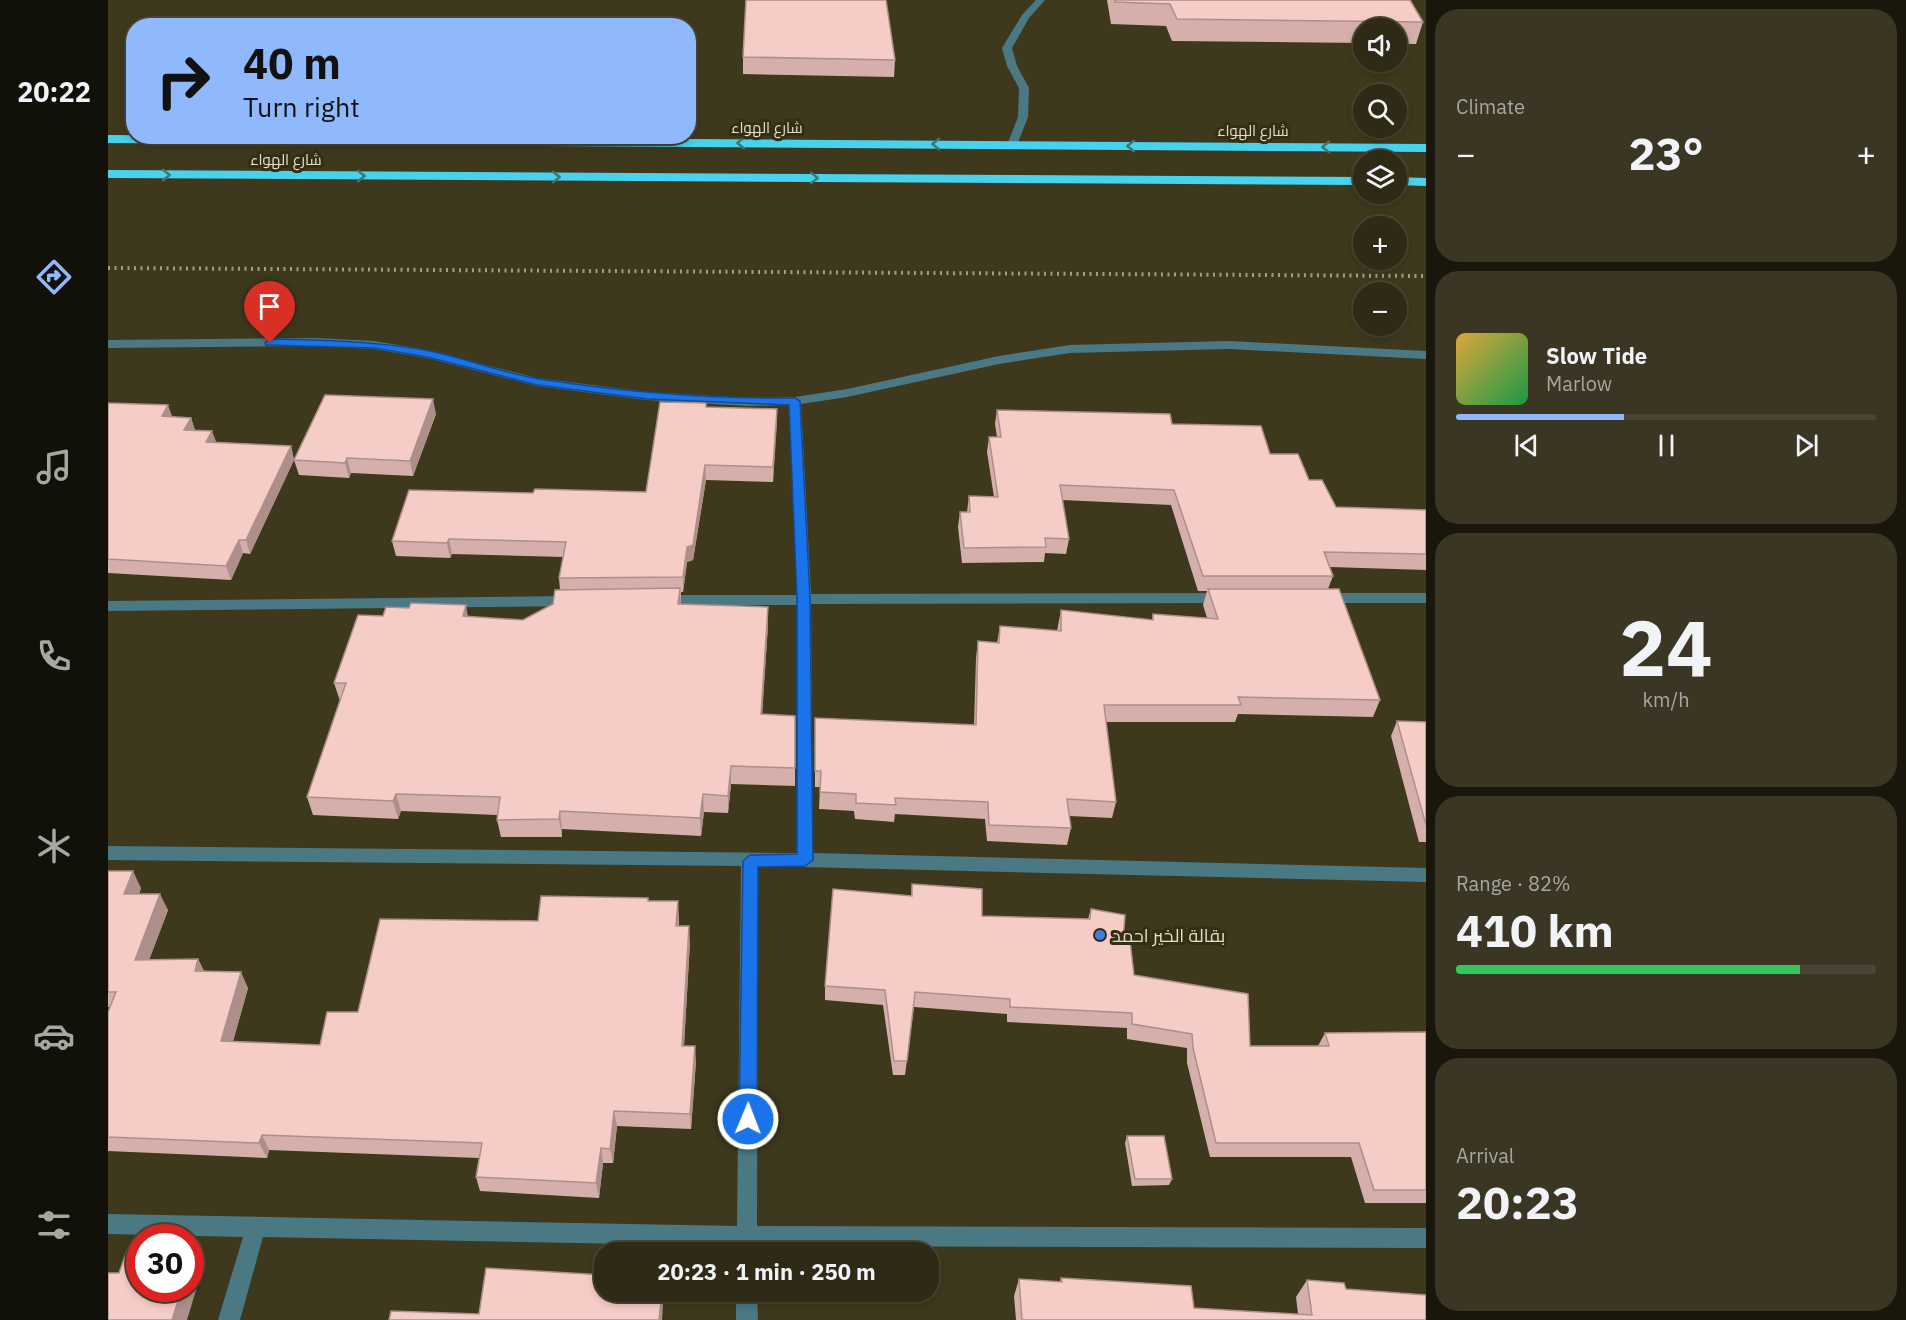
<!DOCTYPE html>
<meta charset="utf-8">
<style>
:root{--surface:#2e2a16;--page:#3a3623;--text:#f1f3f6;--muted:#a7a7a1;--line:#494635;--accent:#90b8fd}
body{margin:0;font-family:"IBM Plex Sans",Cairo,sans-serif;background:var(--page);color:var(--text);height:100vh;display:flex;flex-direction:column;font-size:22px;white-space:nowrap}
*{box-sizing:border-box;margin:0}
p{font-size:20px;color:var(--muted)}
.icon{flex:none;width:33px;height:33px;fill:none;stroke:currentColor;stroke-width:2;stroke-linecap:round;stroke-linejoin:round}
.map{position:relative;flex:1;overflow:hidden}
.panel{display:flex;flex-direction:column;gap:9px;padding:9px;background:#19170c;width:480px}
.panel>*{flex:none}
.top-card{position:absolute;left:18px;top:18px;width:570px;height:126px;border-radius:24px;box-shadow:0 3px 9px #0003,0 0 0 2px var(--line);background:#90b8fd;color:#111;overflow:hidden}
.buttons{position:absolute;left:1245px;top:18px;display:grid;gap:12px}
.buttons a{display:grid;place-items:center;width:54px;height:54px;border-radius:50%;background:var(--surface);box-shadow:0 3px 9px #0003,0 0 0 2px var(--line);font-size:30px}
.speed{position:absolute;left:18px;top:1224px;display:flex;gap:12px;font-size:30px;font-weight:700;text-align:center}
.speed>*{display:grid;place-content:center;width:78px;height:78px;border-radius:50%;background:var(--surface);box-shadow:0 3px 9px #0003,0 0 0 2px var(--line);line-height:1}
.speed .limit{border:9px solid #d22;background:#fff;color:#111}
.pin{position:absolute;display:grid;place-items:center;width:51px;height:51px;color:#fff;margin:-62px -26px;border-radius:50% 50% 50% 0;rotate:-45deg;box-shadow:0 0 6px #0007}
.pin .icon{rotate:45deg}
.me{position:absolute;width:66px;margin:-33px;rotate:1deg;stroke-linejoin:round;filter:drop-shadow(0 0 4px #0008)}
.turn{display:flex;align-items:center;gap:21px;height:126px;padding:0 18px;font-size:27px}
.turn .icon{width:78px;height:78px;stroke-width:2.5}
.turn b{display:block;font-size:42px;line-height:51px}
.big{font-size:45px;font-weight:800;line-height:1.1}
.panel .tile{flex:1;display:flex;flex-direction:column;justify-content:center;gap:9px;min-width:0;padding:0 21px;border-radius:24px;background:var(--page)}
.panel .dial{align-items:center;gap:0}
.dial b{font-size:78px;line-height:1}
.song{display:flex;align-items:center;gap:18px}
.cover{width:72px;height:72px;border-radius:9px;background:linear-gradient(135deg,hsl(40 70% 55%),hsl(140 70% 35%))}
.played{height:6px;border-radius:3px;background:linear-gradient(90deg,var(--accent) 40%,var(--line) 40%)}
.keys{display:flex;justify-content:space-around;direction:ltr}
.heat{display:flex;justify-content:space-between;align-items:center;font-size:33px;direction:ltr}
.charge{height:9px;border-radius:4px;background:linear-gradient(90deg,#34c759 82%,var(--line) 0)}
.trip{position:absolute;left:486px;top:1242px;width:345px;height:60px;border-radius:24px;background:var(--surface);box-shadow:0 3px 9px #0003,0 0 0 2px var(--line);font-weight:800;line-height:60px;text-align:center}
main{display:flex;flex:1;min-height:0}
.tab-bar{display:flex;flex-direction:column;width:108px;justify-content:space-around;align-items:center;background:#121109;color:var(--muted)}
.tab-bar .icon{width:42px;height:42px}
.tab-bar .on{color:var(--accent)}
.tab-bar b{font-size:27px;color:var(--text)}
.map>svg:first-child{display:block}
</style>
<main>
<nav class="tab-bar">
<b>20:22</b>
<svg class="icon on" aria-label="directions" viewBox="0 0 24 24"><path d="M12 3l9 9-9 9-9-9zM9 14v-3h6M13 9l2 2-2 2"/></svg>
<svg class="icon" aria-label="music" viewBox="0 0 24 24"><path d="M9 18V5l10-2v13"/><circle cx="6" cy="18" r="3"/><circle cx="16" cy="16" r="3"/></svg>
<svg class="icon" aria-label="phone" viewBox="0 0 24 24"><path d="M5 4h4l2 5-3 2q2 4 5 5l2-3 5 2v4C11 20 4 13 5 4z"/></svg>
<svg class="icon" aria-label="climate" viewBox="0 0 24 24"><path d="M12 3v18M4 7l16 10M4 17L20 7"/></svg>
<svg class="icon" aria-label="car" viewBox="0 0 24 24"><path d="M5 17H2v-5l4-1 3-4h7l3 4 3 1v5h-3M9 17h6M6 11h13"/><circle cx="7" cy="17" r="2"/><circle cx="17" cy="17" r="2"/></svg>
<svg class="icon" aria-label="filters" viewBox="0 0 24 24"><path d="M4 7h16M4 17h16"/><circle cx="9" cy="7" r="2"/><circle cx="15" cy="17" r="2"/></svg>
</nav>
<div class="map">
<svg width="1318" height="1320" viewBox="0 0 1318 1320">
<rect width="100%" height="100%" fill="#3e381d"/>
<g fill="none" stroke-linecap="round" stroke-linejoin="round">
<g fill="#4a7984" fill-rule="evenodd">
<path d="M 928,0 L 937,0 L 921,18 L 904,48 L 909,66 L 921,88 L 920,117 L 909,145 L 904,148 L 899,145 L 910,117 L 911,88 L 899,66 L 894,48 L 914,15 Z"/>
<path d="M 208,338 L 266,341 L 319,350 L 429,378 L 539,392 L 640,398 L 687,397 L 739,389 L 891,356 L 962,345 L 1121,341 L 1318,351 L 1318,359 L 1121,349 L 962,353 L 891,364 L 739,397 L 693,404 L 703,594 L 1116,593 L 1123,598 L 1116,603 L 703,604 L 705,853 L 1318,868 L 1318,882 L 650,866 L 649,1226 L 1318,1228 L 1318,1248 L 649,1246 L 649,1252 L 629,1252 L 629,1246 L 155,1237 L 132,1320 L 110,1320 L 135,1237 L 0,1234 L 0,1214 L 629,1226 L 633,866 L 0,860 L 0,846 L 689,853 L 689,605 L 555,605 L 548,600 L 555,595 L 689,595 L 681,405 L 640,406 L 539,400 L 429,386 L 319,358 L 266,349 L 208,346 L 0,348 L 0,340 Z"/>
<path d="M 1215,593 L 1318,593 L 1318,603 L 1215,603 L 1208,598 Z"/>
<path d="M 465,596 L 472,601 L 465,606 L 0,611 L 0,601 Z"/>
<path d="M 628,1292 L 649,1292 L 650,1320 L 628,1320 Z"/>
</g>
<g fill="#49d2ed" fill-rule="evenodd">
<path d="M 0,135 L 1318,144 L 1318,152 L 0,143 Z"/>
<path d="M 0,170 L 1256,177 L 1256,185 L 0,178 Z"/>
<path d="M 1288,177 L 1318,178 L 1318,186 L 1288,185 Z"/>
</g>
<path stroke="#a29d89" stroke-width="4" stroke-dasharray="2 4.5" stroke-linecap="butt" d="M 0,268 L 1318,276"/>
</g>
<g fill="#d4afab">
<path d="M 999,0 L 1302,0 L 1315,22 L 1308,44 L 1288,44 L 1288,28 L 1256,28 L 1256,43 L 1064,41 L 1058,26 L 1003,24 Z"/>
<path d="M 635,57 L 787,60 L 786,77 L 635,74 Z"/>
<path d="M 0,403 L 64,417 L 83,418 L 87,430 L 108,442 L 183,446 L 186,460 L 142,554 L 135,553 L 123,580 L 0,573 Z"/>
<path d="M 598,407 L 669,409 L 665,482 L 598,480 L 585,560 L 579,562 L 575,592 L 573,592 L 573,604 L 660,625 L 654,714 L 687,716 L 687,786 L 623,784 L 620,813 L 596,812 L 593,836 L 454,829 L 454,837 L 393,837 L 389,820 L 389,815 L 293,811 L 290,819 L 205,815 L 199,797 L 232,701 L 226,683 L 275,616 L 360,617 L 415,620 L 445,604 L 452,590 L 451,578 L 455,557 L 344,554 L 342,558 L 288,556 L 284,541 L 425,493 L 538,492 Z"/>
<path d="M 889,410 L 1064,424 L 1162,454 L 1201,480 L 1228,507 L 1318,510 L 1318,570 L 1222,567 L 1225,576 L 1220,589 L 1272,700 L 1265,717 L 1130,714 L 1127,722 L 998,722 L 1008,802 L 1004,818 L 961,816 L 963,828 L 959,845 L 879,841 L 877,819 L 787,814 L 786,822 L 747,819 L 746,811 L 711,809 L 712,787 L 707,787 L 707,718 L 866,725 L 868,658 L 870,641 L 889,643 L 892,626 L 949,631 L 953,610 L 1044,620 L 1045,614 L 1099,618 L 1095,605 L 1099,591 L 1090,591 L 1063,505 L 954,500 L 961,539 L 958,554 L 937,553 L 936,562 L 854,563 L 850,527 L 852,512 L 859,512 L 861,496 L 886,497 L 879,452 L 881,437 L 889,437 L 887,424 Z"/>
<path d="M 328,414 L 305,476 L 243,473 L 241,478 L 191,475 L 186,460 Z"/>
<path d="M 1289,721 L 1318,722 L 1318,842 L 1311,842 L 1283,736 Z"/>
<path d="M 0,871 L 33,888 L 31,894 L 60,910 L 41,960 L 90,959 L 96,971 L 140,988 L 125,1041 L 212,1045 L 250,1012 L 430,921 L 540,901 L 571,917 L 571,926 L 582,942 L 576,1046 L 588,1061 L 583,1129 L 509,1126 L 505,1163 L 495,1163 L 491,1198 L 372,1191 L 368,1177 L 371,1158 L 161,1150 L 159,1158 L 0,1151 L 0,1012 L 2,1007 L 0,1007 Z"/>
<path d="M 804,884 L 874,916 L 980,919 L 983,909 L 1015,941 L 1026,975 L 1142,1046 L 1210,1046 L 1217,1033 L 1318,1032 L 1318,1203 L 1257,1203 L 1243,1157 L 1102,1157 L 1079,1063 L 1079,1048 L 1019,1039 L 1019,1028 L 899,1022 L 899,1014 L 806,1007 L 797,1075 L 785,1075 L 775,1005 L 717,1000 L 717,986 L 803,896 Z"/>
<path d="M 1019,1136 L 1064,1179 L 1061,1185 L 1024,1186 L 1017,1143 Z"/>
<path d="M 953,1278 L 1086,1308 L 1190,1314 L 1188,1297 L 1199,1280 L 1238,1289 L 1318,1320 L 908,1320 L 906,1296 L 911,1279 L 952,1282 Z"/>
</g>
<g fill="#ac8f8b">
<path d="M 325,399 L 328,414 L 305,476 L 302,461 Z"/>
<path d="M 60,405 L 65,419 L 54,416 Z"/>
<path d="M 669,409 L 669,424 L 665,482 L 665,467 Z"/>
<path d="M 83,418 L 87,431 L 76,430 Z"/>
<path d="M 104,431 L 109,444 L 98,442 Z"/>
<path d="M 183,446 L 186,460 L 142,554 L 138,540 Z"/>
<path d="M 239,458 L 243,473 L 241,478 L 237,463 Z"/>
<path d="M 597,465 L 598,480 L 585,560 L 579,562 L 575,592 L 575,577 L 579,547 Z"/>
<path d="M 341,539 L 344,554 L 342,558 L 339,543 Z"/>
<path d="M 131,540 L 135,553 L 123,580 L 118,566 Z"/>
<path d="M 572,588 L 573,607 L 570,604 Z"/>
<path d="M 358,605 L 361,623 L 355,616 Z"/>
<path d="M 660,607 L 660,625 L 653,732 L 653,714 Z"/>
<path d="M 623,766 L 623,784 L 620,813 L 620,796 Z"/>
<path d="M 288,794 L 293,811 L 290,819 L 285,801 Z"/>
<path d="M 595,794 L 596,812 L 593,836 L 592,818 Z"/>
<path d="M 452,811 L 454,829 L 454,837 L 451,819 Z"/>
<path d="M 25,871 L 33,888 L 25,910 L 16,894 Z"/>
<path d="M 52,894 L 60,910 L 35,976 L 27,960 Z"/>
<path d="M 570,901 L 571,917 L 569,942 L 568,926 Z"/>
<path d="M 581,926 L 582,942 L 575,1061 L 574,1046 Z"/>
<path d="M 90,959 L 98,975 L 87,971 Z"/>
<path d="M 133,972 L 140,988 L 121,1056 L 113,1041 Z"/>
<path d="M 587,1046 L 588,1061 L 583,1129 L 582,1114 Z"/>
<path d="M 506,1111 L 509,1126 L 505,1163 L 502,1149 Z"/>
<path d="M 154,1135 L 161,1150 L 159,1158 L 151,1143 Z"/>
<path d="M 493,1148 L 495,1163 L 491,1198 L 488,1183 Z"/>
<path d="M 85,1253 L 95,1267 L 79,1320 L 64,1320 L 74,1288 L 82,1288 L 82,1262 Z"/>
<path d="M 554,1292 L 556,1292 L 554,1320 L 551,1320 Z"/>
</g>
<g fill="#f6ccc7" stroke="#ac8f8b" stroke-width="1.5">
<path d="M 638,0 L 778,0 L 787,60 L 635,57 Z"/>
<path d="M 1007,0 L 1302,0 L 1315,22 L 1069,19 L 1062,4 L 1007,2 Z"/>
<path d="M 217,395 L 325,399 L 302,461 L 239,458 L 237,463 L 186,460 Z"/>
<path d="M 552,402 L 598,403 L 598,407 L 669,409 L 665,467 L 597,465 L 585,545 L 579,547 L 575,577 L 451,578 L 458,542 L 341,539 L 339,543 L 284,541 L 301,490 L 425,493 L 427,489 L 538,492 Z"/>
<path d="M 0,403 L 60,405 L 54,416 L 83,418 L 76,430 L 104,431 L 98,442 L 183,446 L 138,540 L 131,540 L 118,566 L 0,559 Z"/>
<path d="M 889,410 L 1062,414 L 1064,424 L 1153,426 L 1162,454 L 1190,454 L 1201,480 L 1214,480 L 1228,507 L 1318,510 L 1318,554 L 1216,552 L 1225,576 L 1095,576 L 1066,490 L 952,485 L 961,539 L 937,538 L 938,547 L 856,548 L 852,512 L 862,512 L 861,496 L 890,497 L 881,437 L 893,437 Z"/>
<path d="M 572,588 L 570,604 L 660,607 L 653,714 L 687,716 L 687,768 L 623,766 L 620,796 L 595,794 L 592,818 L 452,811 L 451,819 L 389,820 L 392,797 L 288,794 L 285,801 L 199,797 L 238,683 L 226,683 L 250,615 L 275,616 L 278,607 L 301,608 L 303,603 L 358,605 L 355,616 L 415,620 L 445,604 L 447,590 Z"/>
<path d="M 1100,589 L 1231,589 L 1272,700 L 1130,697 L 1133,705 L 996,705 L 1008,802 L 959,799 L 963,828 L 881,825 L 880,802 L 787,798 L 788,805 L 748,803 L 748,794 L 712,792 L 713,771 L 707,771 L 707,718 L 868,725 L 870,641 L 891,643 L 892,626 L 953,631 L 953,610 L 1045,620 L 1045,614 L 1110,619 Z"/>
<path d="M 1289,721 L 1318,722 L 1318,825 Z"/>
<path d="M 0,871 L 25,871 L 16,894 L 52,894 L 27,960 L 90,959 L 87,971 L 133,972 L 113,1041 L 212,1045 L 219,1012 L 250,1012 L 272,919 L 430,921 L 433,896 L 540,898 L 540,901 L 570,901 L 568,926 L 581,926 L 574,1046 L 587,1046 L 582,1114 L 506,1111 L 502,1149 L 493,1148 L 488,1183 L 368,1177 L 374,1143 L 154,1135 L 151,1143 L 0,1137 L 0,1012 L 8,992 L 0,992 Z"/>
<path d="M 804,884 L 874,889 L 874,916 L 982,919 L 983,909 L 1017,915 L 1015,941 L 1022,941 L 1026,975 L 1140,994 L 1142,1046 L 1221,1046 L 1217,1033 L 1318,1032 L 1318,1190 L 1266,1190 L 1251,1143 L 1108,1143 L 1085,1048 L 1084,1034 L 1024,1024 L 1024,1013 L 902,1007 L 902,999 L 807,992 L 799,1061 L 786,1061 L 777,990 L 717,986 L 725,889 L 804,896 Z"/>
<path d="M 1019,1136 L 1056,1136 L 1064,1179 L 1027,1179 Z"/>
<path d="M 19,1250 L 32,1250 L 32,1288 L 74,1288 L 64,1320 L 0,1320 L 0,1273 L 11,1273 Z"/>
<path d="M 82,1253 L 85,1253 L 82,1262 Z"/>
<path d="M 378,1268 L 496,1275 L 496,1292 L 554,1292 L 551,1320 L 281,1320 L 283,1311 L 371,1314 Z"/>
<path d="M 953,1278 L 1083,1286 L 1086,1308 L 1204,1315 L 1199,1280 L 1236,1283 L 1238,1289 L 1318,1295 L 1318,1320 L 914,1320 L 911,1279 L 954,1282 Z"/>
</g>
<defs><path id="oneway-chevron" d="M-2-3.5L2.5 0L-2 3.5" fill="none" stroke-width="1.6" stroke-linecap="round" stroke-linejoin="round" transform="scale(1.5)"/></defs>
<g stroke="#3d7875">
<use href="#oneway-chevron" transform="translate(633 143) rotate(-180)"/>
<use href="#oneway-chevron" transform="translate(828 144) rotate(-180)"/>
<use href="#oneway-chevron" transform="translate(1023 146) rotate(-180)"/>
<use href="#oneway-chevron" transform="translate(1218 147) rotate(-180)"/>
<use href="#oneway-chevron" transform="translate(58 175)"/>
<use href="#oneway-chevron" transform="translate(253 176)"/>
<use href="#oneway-chevron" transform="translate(448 177)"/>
<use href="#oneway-chevron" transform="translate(706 178)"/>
</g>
<path fill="#1a73e8" stroke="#114b97" stroke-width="1.5" d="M 162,339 C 214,340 265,341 317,350 C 355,357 393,373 432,379 C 516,392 601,399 687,398 L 692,401 L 702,598 L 705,860 L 697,866 L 650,867 L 649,1119 L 647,1125 L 640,1127 L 634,1125 L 631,1119 L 635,861 L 642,855 L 689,854 L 689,598 L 681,405 L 539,399 L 429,385 L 319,357 L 266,348 L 158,345 L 157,343 Z"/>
<circle fill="#3f7fe0" stroke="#342e13" stroke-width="2" cx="992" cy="935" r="6"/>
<g text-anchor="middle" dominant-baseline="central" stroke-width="6" stroke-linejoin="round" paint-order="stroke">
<g font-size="15" fill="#e1dece" stroke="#342e13">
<text x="659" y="127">شارع الهواء</text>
<text x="1145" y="130">شارع الهواء</text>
<text x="178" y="159">شارع الهواء</text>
</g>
<g font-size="18" fill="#e1dece" stroke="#342e13" text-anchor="start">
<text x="1004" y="935">بقالة الخير احمد</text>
</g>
</g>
</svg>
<div class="buttons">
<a><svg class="icon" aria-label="sound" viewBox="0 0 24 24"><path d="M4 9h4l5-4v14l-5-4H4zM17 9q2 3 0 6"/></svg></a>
<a><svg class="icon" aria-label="search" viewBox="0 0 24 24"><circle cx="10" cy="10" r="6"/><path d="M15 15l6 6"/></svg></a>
<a><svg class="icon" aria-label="layers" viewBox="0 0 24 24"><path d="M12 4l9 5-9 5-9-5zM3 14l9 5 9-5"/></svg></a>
<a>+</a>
<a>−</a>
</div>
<div class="speed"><div class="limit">30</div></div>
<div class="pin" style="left:162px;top:343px;background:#d93025"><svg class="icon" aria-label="arrive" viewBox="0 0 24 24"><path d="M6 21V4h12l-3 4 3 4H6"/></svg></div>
<svg class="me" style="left:640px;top:1119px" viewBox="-20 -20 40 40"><circle r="17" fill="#1a73e8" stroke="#fff" stroke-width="3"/><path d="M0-11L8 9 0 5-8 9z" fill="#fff"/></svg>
<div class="trip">20:23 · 1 min · 250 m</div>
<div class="top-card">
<div class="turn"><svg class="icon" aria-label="right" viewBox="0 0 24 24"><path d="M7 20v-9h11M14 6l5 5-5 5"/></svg><div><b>40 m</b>Turn right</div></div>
</div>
</div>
<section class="panel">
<div class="tile"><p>Climate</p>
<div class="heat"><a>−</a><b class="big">23°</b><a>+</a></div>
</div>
<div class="tile">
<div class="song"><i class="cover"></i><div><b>Slow Tide</b><p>Marlow</p></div></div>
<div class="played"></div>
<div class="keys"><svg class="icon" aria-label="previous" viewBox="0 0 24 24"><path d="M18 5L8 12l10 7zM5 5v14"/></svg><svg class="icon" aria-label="pause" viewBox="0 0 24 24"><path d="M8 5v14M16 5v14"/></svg><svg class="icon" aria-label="next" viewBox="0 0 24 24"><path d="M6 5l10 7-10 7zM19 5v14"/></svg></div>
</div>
<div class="tile dial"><b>24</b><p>km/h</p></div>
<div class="tile"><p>Range · 82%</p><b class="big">410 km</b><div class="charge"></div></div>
<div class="tile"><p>Arrival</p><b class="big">20:23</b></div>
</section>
</main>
